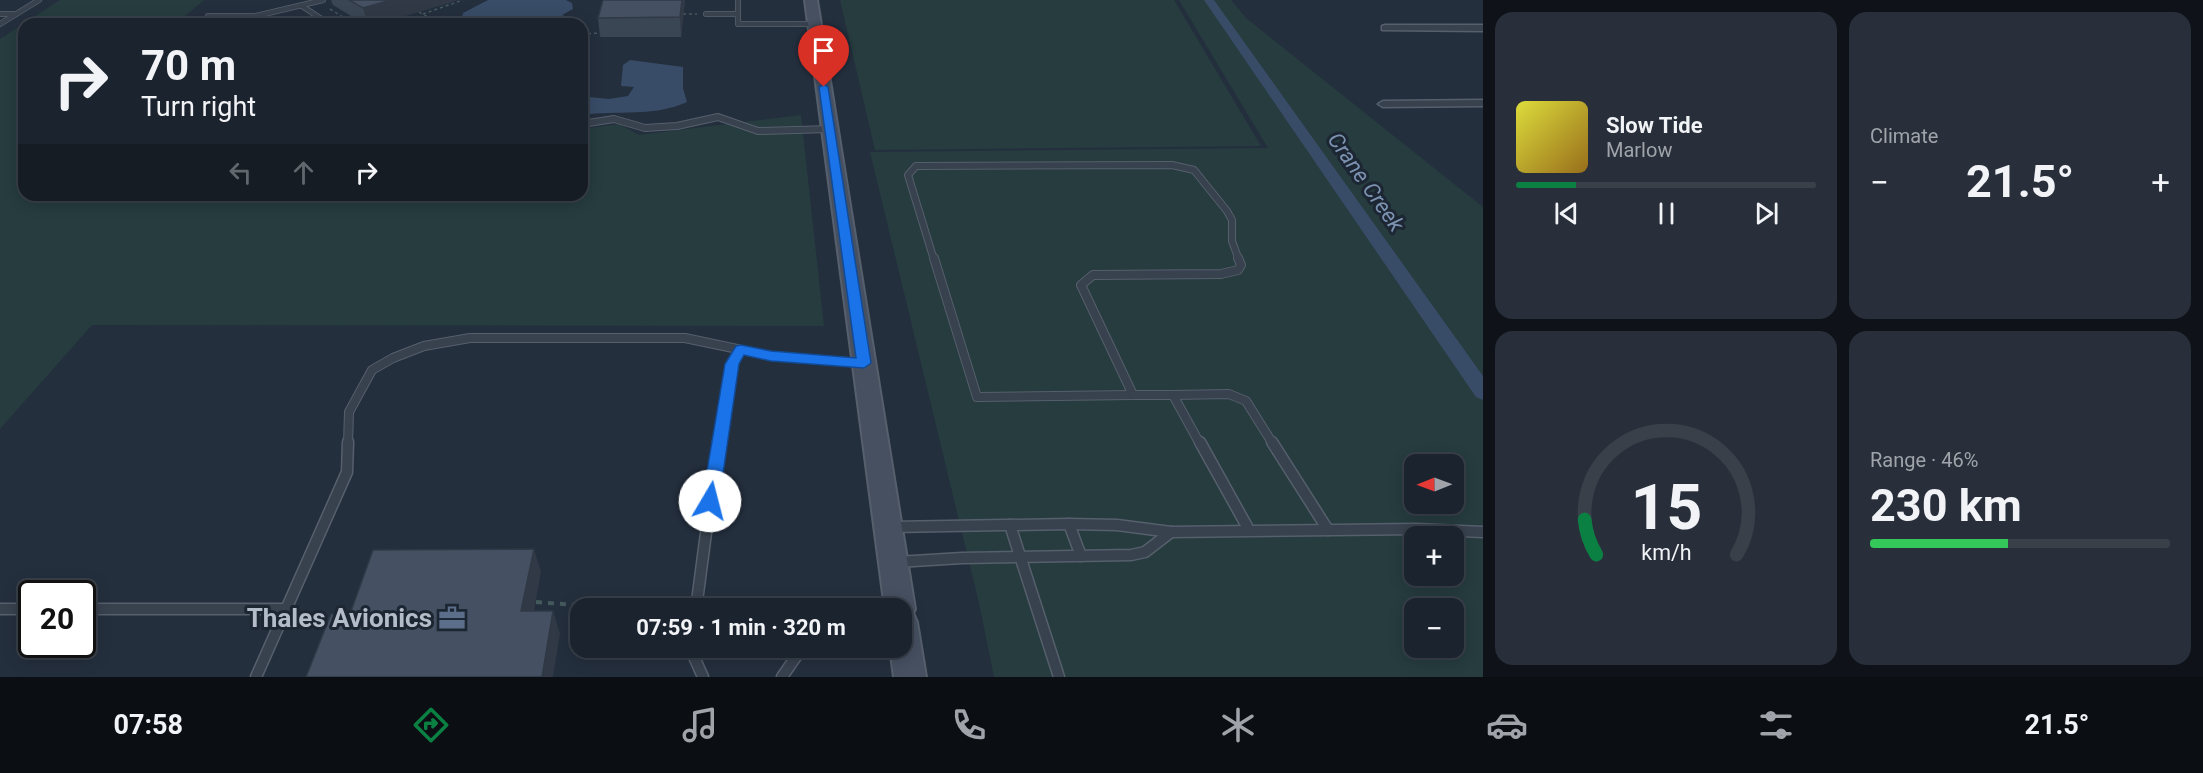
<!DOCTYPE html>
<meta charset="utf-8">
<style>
:root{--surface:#1b232e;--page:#282f3a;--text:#f1f3f6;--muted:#a0a4aa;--line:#39404a;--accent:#0b8043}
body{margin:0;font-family:Roboto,sans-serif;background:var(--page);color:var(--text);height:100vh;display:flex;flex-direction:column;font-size:22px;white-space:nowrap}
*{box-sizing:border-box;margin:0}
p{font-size:20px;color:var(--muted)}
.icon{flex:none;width:33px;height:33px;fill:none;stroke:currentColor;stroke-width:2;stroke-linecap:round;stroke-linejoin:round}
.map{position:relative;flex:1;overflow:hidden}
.panel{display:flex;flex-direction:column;gap:12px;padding:12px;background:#0f1319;width:720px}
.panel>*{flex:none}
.banner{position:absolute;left:18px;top:18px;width:570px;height:183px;border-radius:18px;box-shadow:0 3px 15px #0003,0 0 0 2px var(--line);background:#1b232e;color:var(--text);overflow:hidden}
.needle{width:39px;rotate:269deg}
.buttons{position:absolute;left:1404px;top:454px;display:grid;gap:12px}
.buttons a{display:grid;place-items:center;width:60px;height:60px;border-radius:12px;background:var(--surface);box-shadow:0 3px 15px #0003,0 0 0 2px var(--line);font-size:30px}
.speed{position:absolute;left:18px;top:580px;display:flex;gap:12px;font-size:30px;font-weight:700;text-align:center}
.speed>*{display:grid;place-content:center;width:78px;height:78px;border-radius:50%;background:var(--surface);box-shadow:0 3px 15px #0003,0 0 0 2px var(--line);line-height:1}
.speed .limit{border:3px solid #111;border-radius:9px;background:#fff;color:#111}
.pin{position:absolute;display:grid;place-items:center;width:51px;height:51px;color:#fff;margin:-62px -26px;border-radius:50% 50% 50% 0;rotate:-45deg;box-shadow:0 0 6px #0007}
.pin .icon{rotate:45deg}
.me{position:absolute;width:66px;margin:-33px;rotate:8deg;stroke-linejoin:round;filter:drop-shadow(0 0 4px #0008)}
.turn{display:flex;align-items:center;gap:21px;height:126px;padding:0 24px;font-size:27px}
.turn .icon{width:78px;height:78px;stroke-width:2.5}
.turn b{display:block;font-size:42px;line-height:51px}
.lanes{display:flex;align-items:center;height:57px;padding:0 24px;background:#0003;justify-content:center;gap:30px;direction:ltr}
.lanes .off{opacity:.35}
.big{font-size:45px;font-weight:700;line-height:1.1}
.panel .tile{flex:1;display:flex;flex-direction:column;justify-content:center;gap:9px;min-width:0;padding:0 21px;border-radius:18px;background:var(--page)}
.panel .dial{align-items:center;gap:0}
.dial svg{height:156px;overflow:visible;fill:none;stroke:var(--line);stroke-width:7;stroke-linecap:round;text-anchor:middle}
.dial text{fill:var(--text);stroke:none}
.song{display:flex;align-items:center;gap:18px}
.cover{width:72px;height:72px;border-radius:9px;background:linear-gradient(135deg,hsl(60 70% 55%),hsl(40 70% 35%))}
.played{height:6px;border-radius:3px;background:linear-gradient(90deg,var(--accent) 20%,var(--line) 20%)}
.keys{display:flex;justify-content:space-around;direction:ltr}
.heat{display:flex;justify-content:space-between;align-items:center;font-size:33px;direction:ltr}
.charge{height:9px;border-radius:4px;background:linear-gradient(90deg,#34c759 46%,var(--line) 0)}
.panel .tiles{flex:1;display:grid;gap:12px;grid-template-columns:repeat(2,1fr)}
.trip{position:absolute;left:570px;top:598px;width:342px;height:60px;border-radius:18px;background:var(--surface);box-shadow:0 3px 15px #0003,0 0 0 2px var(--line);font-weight:700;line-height:60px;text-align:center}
.tab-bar{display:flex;height:96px;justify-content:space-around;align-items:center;background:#0b0e12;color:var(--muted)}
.tab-bar .icon{width:42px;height:42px}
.tab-bar .active{color:var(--accent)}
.tab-bar b{font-size:27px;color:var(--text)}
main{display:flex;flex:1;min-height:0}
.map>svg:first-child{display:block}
</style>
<main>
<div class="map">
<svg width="1483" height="677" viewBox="0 0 1483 677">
<rect width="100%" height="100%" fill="#242f3e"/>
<g fill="#263c3f" fill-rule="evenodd">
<path d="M 60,0 L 204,0 L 176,24 L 24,24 L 24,195 L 582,195 L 582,129 L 619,124 L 639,135 L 801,115 L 824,326 L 92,325 L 0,429 L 0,39 Z"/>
<path d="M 840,0 L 1174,0 L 1261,146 L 875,150 Z"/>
<path d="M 1179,0 L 1231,0 L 1246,18 L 1483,207 L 1483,677 L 994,677 L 979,603 L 870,152 L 1268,148 ZM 1414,465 L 1454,465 L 1454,504 L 1414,504 ZM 1414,537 L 1454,537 L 1454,576 L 1414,576 ZM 1414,609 L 1454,609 L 1454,648 L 1414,648 Z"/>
</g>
<g fill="#394c67">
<path d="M 488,0 L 566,0 L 572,3 L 573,9 L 562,15 L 570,18 L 565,24 L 466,24 L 461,20 L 463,13 Z"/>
<path d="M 630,60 L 683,67 L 683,88 L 687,102 C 655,117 616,110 582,115 L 582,100 L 589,97 L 609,99 L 628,96 L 634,87 L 621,86 L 623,65 Z"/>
</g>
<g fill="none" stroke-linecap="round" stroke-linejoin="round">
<path fill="#394c67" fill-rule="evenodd" d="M 1204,0 L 1214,0 L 1483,376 L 1483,400 L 1476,397 Z"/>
<defs>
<g id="lane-far3">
<path d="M 738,0 L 738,24 L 814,24"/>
<path d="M 302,6 L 329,24"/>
<path d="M 0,14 L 16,14"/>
<path d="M 706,14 L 737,14"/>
<path d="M 208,16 L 256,16 L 323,0"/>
<path d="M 0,24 L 39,0"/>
</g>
<g id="lane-far2">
<path d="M 582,124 L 614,119 L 645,128 L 677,126 L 718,117 L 758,131 L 830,129"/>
<path d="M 934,260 L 908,175 L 916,166 L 1172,165 L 1194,170 L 1227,211 L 1232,220 L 1232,241 L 1239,260"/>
</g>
<g id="lane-far1">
<path d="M 934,258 L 977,397 L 1133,395"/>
<path d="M 1133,395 L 1081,285 L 1093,275 L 1221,274 L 1238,270 L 1241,265 L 1238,258"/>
<path d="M 1133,395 L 1173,395 L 1200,444"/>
<path d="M 1173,395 L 1229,394 L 1246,401 L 1273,444"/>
<path d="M 348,444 L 349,412 L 372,370 L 393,358 L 424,346 L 470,338 L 685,338 L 771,356 L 861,363"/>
<path d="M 718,444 L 732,364 L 741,350"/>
</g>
<g id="lane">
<path d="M 1200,442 L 1249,530"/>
<path d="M 1272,442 L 1328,530"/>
<path d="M 1069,524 L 1081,556"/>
<path d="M 1010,525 L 1059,677"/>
<path d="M 892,527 L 1069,524 L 1117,525 L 1171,532 L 1416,529 L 1483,532"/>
<path d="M 897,562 L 962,558 L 1131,555 L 1145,552 L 1171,532"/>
<path d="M 0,609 L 32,609"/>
<path d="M 82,609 L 286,609"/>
<path d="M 696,609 L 718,442"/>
<path d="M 690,648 L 703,677"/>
<path d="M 256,677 L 347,472 L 348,442"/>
<path d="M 782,677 L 802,648"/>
</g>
<g id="street">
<path d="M 1385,25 L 1483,25 L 1483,31 L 1382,30 L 1382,26 Z"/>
<path d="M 1483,100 L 1483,106 L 1383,107 L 1378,104 L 1383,101 Z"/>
</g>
<path id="secondary" d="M 805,0 L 817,0 L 915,609 L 913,613 L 917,622 L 926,677 L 894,677 L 890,648 L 902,648 L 902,609 L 885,609 Z"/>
</defs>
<use href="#lane-far3" stroke="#565f6c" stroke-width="6"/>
<use href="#lane-far2" stroke="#565f6c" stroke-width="8"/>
<use href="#lane-far1" stroke="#565f6c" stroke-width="10"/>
<use href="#lane" stroke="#565f6c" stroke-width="13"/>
<use href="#street" stroke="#565f6c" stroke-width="3"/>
<use href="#secondary" stroke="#565f6c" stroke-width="4"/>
<g stroke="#44595c" stroke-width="1.5" stroke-dasharray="3 3" stroke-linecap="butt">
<path d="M 330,9 L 346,19 L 353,17"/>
<path d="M 419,12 L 441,24"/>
<path d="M 423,14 L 463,0"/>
<path d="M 683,14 L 697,14"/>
<path d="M 193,22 L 201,22"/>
<path d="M 582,34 L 601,33"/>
</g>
<path stroke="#44595c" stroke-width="4" stroke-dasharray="6 6" stroke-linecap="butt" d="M 536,602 L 627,609"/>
<use href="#lane-far3" stroke="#38414e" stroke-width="4.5"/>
<use href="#lane-far2" stroke="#38414e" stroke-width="6"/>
<use href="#lane-far1" stroke="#38414e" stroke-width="8"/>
<use href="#lane" stroke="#38414e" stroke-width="10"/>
<use href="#street" fill="#38414e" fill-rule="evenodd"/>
<use href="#secondary" fill="#465061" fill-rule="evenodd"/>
</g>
<g fill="#3b4654">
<path d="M 331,0 L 458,0 L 378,24 L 364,24 L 333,5 Z"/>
<path d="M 603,0 L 685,0 L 681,37 L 600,37 L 598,18 Z"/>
</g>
<g fill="#303945">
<path d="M 391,0 L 458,0 L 378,24 L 368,24 L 363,8 Z"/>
<path d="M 682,0 L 685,0 L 681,37 L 680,17 Z"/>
<path d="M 534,549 L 541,572 L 530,633 L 521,611 Z"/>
<path d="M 553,611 L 560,633 L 553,677 L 542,677 Z"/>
</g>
<g fill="#455162" stroke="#303945" stroke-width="1.5">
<path d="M 349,0 L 391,0 L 363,8 Z"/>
<path d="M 603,0 L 682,0 L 680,17 L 598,18 Z"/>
<path d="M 534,549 L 521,611 L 553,611 L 542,677 L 306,677 L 331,614 L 350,614 L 373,550 Z"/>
</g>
<path fill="#1a73e8" stroke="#114b97" stroke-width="1.5" d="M 824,84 L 828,87 L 871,363 L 864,368 L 771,361 L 744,355 L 739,364 L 719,501 L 716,506 L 710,508 L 705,506 L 702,501 L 725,364 L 736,346 L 741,345 L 771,351 L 856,358 L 819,87 Z"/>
<defs>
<symbol id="office-bare" viewBox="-9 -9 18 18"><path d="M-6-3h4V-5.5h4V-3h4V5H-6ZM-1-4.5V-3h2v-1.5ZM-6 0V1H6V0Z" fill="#5c6f8a" stroke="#1d2633" stroke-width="2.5" paint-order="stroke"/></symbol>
</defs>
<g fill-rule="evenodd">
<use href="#office-bare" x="433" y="599" width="38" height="38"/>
</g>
<g text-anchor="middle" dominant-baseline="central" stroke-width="6" stroke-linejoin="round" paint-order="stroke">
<g font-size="22" font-style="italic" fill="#7c92b1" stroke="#1d2633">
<text transform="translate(1366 182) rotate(55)">Crane Creek</text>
</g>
<g font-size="26" font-weight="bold" fill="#b4bcc9" stroke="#1d2633" text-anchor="end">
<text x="432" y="618">Thales Avionics</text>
</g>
</g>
</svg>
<div class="buttons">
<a><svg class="needle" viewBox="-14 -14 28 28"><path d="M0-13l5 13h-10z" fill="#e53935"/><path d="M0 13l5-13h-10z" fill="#a0a4aa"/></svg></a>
<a>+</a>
<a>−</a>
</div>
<div class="speed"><div class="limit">20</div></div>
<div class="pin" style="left:824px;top:87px;background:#d93025"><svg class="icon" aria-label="arrive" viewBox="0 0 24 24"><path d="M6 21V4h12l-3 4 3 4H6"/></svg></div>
<svg class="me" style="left:710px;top:501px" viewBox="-20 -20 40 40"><circle r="19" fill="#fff"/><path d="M0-13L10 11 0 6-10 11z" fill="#1a73e8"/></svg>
<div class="trip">07:59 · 1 min · 320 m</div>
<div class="banner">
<div class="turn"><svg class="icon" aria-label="right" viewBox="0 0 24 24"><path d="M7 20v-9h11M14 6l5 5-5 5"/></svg><div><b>70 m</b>Turn right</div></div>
<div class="lanes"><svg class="icon off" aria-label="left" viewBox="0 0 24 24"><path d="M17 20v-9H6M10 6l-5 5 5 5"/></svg><svg class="icon off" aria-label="ahead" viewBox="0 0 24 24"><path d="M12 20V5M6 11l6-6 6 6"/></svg><svg class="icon" aria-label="right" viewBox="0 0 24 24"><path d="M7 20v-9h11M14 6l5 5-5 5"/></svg></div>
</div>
</div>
<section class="panel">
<div class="tiles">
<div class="tile">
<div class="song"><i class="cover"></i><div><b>Slow Tide</b><p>Marlow</p></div></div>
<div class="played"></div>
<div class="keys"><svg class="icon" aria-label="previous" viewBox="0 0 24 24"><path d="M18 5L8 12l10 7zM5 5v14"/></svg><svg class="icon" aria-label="pause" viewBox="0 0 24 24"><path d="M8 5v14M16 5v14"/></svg><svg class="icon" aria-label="next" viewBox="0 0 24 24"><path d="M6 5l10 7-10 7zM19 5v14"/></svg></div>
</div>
<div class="tile"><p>Climate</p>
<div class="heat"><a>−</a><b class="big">21.5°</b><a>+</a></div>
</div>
<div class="tile dial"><svg viewBox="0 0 100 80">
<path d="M14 69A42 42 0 1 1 86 69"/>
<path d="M14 69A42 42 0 0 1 8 51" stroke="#0b8043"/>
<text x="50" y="56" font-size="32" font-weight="700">15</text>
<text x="50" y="72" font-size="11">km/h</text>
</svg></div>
<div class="tile"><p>Range · 46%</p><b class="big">230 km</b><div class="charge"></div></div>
</div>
</section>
</main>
<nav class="tab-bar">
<b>07:58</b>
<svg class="icon active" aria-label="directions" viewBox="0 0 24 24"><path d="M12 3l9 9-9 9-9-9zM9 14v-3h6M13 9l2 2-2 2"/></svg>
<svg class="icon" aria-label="music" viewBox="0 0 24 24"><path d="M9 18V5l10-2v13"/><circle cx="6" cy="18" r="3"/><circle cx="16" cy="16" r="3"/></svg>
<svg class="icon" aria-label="phone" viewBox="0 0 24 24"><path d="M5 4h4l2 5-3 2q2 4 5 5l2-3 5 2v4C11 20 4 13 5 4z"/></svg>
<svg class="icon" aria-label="climate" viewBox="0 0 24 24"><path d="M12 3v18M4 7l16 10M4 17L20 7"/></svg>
<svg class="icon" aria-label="car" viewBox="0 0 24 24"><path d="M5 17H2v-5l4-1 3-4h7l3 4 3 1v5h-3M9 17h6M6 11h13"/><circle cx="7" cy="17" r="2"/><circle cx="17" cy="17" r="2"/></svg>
<svg class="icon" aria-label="filters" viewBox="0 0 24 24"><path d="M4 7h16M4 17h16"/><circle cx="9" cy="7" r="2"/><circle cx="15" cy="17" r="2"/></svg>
<b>21.5°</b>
</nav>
